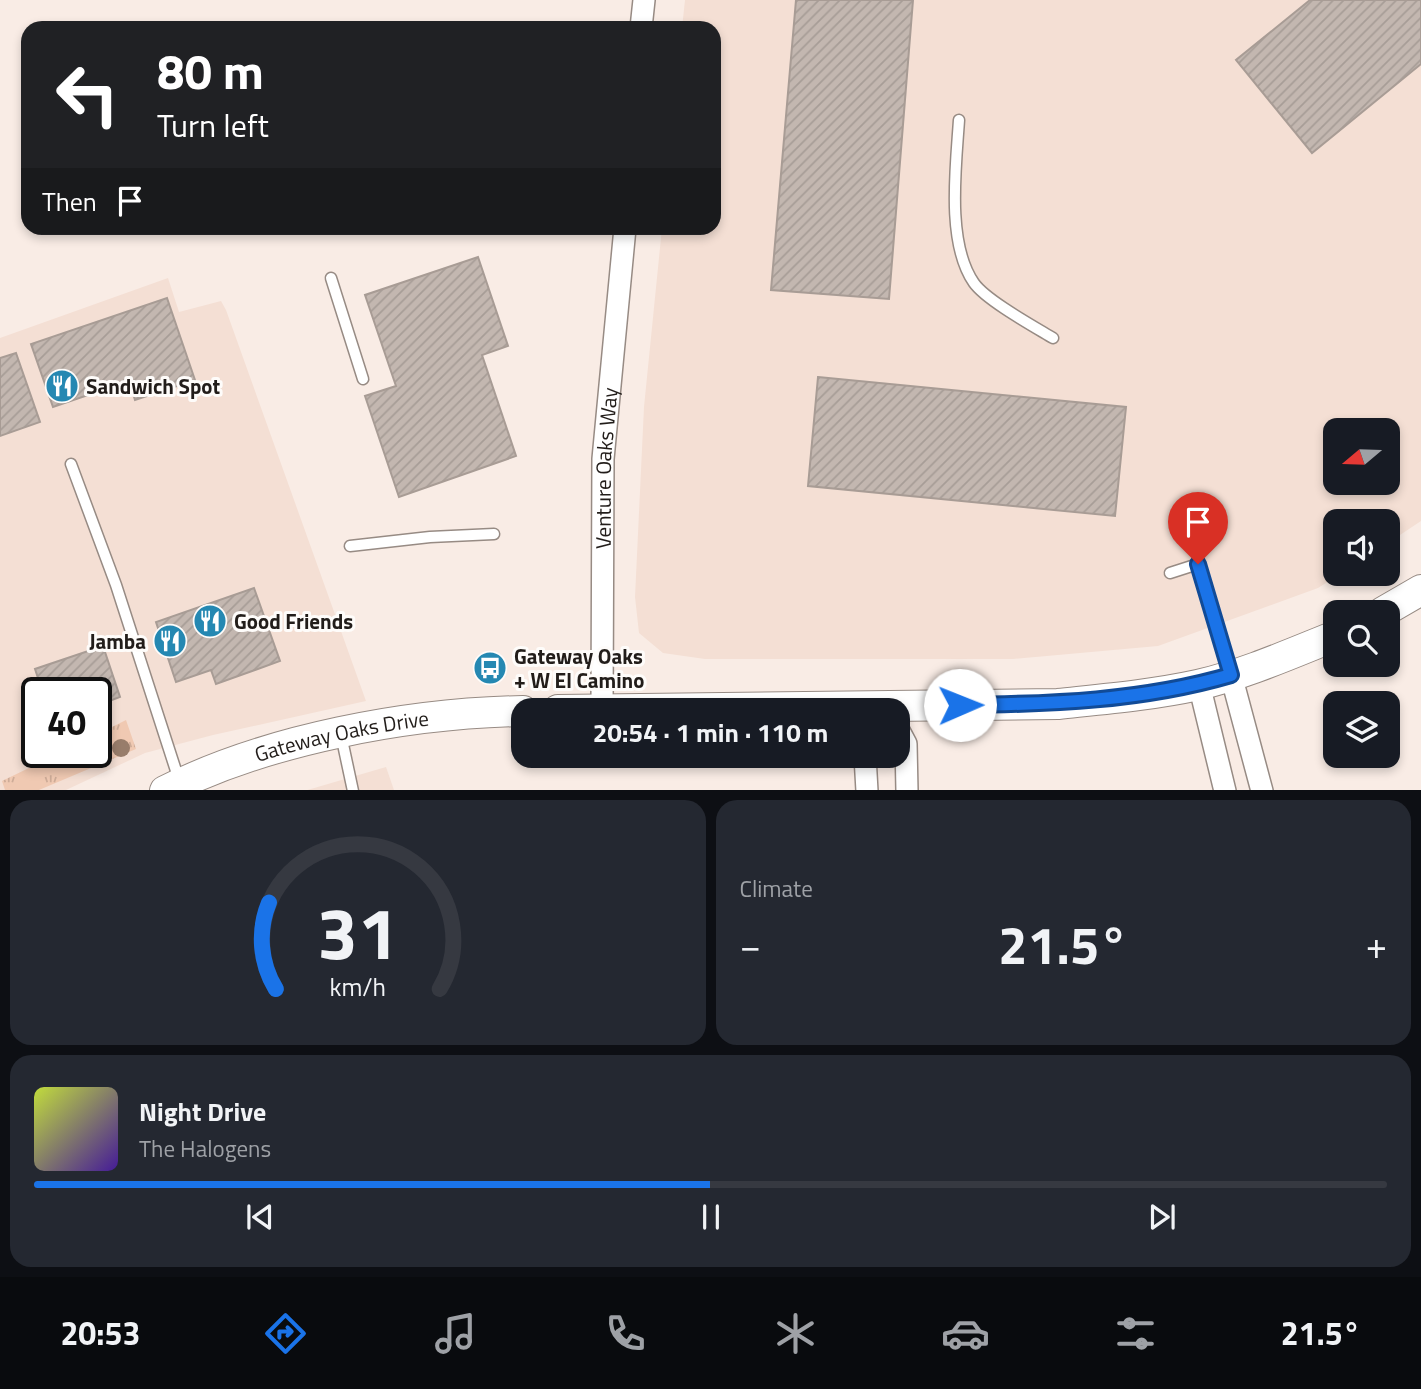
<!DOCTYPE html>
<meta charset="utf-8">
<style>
:root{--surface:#171b24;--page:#242831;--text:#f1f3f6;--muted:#9ea1a6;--line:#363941;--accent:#1a73e8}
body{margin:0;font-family:"Titillium Web",sans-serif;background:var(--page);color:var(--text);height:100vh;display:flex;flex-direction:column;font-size:26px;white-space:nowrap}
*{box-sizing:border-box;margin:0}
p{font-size:23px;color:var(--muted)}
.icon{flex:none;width:38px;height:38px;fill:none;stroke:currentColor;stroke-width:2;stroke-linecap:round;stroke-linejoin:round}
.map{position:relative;height:790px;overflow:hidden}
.details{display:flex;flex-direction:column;gap:10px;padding:10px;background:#0d0f14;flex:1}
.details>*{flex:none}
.banner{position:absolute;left:21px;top:21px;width:700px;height:214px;border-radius:21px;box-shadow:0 4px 10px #0003;background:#202124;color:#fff;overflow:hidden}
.needle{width:46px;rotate:251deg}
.buttons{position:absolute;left:1323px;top:418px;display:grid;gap:14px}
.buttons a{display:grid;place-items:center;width:77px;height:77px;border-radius:14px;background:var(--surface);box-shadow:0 4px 10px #0003;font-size:35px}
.speed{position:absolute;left:21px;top:677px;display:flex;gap:14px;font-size:35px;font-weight:700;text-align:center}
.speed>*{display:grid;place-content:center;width:91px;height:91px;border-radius:50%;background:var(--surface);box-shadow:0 4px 10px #0003;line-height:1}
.speed .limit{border:4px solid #111;border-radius:10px;background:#fff;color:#111}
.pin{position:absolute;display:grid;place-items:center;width:60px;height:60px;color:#fff;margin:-72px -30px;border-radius:50% 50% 50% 0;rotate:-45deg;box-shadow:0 0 7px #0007}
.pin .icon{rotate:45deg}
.me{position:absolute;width:77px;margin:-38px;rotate:89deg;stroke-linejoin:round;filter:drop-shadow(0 0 5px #0008)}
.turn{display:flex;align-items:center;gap:24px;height:147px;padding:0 21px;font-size:32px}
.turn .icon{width:91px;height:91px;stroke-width:2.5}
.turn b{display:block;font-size:49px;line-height:60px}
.then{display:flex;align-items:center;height:66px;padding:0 21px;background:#0003;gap:14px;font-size:26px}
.big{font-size:52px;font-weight:700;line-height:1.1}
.details .tile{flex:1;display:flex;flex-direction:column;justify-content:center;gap:10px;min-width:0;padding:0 24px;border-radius:21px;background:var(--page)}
.details .dial{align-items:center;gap:0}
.dial svg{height:182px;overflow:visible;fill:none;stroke:var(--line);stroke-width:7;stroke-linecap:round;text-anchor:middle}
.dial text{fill:var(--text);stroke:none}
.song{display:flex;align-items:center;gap:21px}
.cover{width:84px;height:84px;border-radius:10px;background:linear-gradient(135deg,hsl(70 70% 55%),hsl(260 70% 35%))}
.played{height:7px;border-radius:4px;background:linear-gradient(90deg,var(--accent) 50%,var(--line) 50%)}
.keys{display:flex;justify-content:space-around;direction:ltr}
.heat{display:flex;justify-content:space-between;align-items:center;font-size:38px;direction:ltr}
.details .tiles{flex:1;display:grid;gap:10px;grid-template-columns:1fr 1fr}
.tile:last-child{grid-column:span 2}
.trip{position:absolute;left:511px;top:698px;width:399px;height:70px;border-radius:21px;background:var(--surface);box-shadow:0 4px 10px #0003;font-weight:700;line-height:70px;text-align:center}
.menu{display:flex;height:112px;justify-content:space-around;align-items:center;background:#090b0e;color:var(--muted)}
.menu .icon{width:49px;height:49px}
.menu .current{color:var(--accent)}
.menu b{font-size:32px;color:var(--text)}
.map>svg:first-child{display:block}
</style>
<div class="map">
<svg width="1421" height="791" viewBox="0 0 1421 791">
<defs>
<pattern id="grass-tufts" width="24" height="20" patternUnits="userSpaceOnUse" patternTransform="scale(1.75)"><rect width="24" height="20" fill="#f0c9b2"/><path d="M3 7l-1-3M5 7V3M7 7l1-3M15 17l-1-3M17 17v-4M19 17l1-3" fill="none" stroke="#ceac98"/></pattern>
<pattern id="building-hatch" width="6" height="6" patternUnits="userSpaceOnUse" patternTransform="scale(1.75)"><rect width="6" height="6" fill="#c3b7b0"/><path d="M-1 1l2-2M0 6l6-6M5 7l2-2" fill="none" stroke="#a79d97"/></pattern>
</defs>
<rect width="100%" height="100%" fill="#f9ece5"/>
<g fill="#f4dfd4" fill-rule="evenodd">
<path d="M 685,0 L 1421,0 L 1421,521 L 1388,543 L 1388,522 L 1335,522 L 1335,574 L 1340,574 L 1318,588 L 1158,646 L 1013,659 L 705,659 L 663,653 L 639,633 L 635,597 L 644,407 L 662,228 L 714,228 L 714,28 L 682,28 ZM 1335,430 L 1388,430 L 1388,483 L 1335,483 Z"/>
<path d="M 168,278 L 179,312 L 221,301 L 226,310 L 366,701 L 213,735 L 145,753 L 66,790 L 0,790 L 0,338 ZM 37,693 L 96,693 L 96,752 L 37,752 Z"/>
<path d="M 386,767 L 394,790 L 304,791 Z"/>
</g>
<path fill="url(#grass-tufts)" d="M 126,720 L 136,749 L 39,790 L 5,790 L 2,781 L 60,753 L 96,752 L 96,735 Z"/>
<g fill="url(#building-hatch)" stroke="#a89c95" stroke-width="2">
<path d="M 796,0 L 913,0 L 889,299 L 771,290 Z"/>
<path d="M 1310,0 L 1421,0 L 1421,64 L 1312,153 L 1236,60 Z"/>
<path d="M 478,257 L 508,346 L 482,355 L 516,456 L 399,497 L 365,396 L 396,386 L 365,295 Z"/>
<path d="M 167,298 L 195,380 L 135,400 L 129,381 L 53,407 L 31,344 Z"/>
<path d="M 16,353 L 40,422 L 0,436 L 0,358 Z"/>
<path d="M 818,377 L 1126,407 L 1115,516 L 808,486 Z"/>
<path d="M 254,588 L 280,661 L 216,684 L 211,670 L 176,682 L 156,622 Z"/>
<path d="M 103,646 L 120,697 L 96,706 L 96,693 L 43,693 L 35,669 Z"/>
</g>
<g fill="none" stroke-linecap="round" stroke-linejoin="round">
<defs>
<g id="lane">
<path d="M 959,120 C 956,166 946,243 974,283 C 986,300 1033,326 1053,338"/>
<path d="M 331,278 L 363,379"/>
<path d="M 71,464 L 116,585 L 179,780"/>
<path d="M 350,546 L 430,537 L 494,534"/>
<path d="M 1170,573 L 1198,564 L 1230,672"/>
<path d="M 341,735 L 353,791"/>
</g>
<g id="street">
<path d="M 641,28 L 644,0"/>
<path d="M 1231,675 L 1262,791"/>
<path d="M 1199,684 L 1225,791"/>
<path id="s1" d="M 602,710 L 603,459 L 625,228"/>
<path d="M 898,729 L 906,744 L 907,791"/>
<path d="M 865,756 L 867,791"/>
</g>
<g id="secondary">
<path d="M 1383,612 L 1421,590"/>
<path d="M 558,710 L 1058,704 C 1105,699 1152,695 1198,685 C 1245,674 1290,654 1335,636"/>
<path id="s2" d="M 165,791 C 268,739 409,713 523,711"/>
</g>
</defs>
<use href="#lane" stroke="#978b84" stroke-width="13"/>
<use href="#street" stroke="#978b84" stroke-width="24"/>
<use href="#secondary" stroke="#978b84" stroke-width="32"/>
<use href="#lane" stroke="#fff" stroke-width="10"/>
<use href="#street" stroke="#fff" stroke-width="21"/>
<use href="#secondary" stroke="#fff" stroke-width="30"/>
</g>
<circle fill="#987d6b" cx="121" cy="748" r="9"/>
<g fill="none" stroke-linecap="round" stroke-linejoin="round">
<defs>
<path id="route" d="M 960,705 C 1052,704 1142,701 1231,675 L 1198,564"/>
</defs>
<use href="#route" stroke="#114b97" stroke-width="18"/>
<use href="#route" stroke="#1a73e8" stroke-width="12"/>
</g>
<defs>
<symbol id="restaurant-disc" viewBox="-11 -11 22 22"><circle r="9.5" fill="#2588b2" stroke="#fefcfa"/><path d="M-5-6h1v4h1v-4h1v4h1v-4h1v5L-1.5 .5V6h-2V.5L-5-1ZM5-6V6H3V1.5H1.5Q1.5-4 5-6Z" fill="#fff"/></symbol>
<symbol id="bus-disc" viewBox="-11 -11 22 22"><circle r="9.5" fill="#2588b2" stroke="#fefcfa"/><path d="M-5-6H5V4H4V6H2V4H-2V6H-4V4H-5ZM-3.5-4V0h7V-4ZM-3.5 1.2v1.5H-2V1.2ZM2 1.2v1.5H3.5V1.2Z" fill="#fff"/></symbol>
</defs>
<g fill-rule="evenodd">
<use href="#restaurant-disc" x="43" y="367" width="38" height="38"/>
<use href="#restaurant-disc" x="191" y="602" width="38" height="38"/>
<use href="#restaurant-disc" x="151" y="622" width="38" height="38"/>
<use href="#bus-disc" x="471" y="649" width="38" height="38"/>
</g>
<g text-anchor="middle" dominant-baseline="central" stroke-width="6" stroke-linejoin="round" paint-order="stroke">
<g font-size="21" font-weight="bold" fill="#221d1a" stroke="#fefcfa" text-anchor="start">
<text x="86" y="386">Sandwich Spot</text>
<text x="234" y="621">Good Friends</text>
<text x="146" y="641" text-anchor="end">Jamba</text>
<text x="514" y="656">Gateway Oaks<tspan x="514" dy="24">+ W El Camino</tspan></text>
</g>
<g font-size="21" fill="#221d1a" stroke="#fefcfa">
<text stroke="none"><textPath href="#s1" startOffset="242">Venture Oaks Way</textPath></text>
<text stroke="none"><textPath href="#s2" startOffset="186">Gateway Oaks Drive</textPath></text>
</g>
</g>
</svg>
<div class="buttons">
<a><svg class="needle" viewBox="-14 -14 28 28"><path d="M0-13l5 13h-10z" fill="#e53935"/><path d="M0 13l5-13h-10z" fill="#9ea1a6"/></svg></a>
<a><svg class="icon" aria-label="sound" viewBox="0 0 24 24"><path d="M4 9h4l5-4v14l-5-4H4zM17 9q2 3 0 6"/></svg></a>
<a><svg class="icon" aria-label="search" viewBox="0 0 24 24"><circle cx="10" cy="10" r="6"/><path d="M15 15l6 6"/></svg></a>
<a><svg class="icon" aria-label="layers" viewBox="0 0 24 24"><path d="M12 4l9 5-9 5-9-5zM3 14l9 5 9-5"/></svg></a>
</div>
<div class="speed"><div class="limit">40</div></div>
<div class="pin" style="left:1198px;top:564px;background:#d93025"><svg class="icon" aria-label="arrive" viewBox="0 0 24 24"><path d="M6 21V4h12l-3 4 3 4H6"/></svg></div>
<svg class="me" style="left:960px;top:705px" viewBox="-20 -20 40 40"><circle r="19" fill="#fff"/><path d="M0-13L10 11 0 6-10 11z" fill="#1a73e8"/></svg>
<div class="trip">20:54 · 1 min · 110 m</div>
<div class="banner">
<div class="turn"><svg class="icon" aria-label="left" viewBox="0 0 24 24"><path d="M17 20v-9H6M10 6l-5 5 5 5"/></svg><div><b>80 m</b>Turn left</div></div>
<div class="then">Then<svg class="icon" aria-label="arrive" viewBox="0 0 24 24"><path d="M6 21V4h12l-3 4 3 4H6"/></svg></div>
</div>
</div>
<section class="details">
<div class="tiles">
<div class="tile dial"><svg viewBox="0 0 100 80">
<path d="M14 69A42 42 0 1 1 86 69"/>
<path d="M14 69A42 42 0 0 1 11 31" stroke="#1a73e8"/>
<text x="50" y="56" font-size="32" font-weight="700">31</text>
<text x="50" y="72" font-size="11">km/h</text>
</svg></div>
<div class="tile"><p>Climate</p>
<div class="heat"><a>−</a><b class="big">21.5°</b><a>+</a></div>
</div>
<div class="tile">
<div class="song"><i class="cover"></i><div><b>Night Drive</b><p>The Halogens</p></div></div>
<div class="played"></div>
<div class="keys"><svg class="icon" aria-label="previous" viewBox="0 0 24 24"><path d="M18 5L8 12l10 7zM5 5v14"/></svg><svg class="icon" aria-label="pause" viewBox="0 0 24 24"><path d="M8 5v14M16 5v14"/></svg><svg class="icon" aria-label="next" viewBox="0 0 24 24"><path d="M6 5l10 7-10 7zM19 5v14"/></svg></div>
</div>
</div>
</section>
<nav class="menu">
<b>20:53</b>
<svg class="icon current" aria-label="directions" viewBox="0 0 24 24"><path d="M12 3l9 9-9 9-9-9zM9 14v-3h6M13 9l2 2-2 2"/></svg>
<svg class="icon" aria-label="music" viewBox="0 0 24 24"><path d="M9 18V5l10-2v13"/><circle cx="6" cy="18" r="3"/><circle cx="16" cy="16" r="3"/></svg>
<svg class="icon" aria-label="phone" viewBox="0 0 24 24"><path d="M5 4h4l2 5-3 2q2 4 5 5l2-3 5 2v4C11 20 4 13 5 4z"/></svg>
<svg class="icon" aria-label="climate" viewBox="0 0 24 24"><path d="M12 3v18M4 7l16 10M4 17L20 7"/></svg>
<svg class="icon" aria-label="car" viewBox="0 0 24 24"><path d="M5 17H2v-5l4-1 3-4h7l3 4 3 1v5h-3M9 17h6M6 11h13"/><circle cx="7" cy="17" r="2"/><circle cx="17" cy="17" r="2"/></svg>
<svg class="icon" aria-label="filters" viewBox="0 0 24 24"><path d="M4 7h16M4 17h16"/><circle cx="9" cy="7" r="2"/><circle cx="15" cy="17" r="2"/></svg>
<b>21.5°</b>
</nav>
